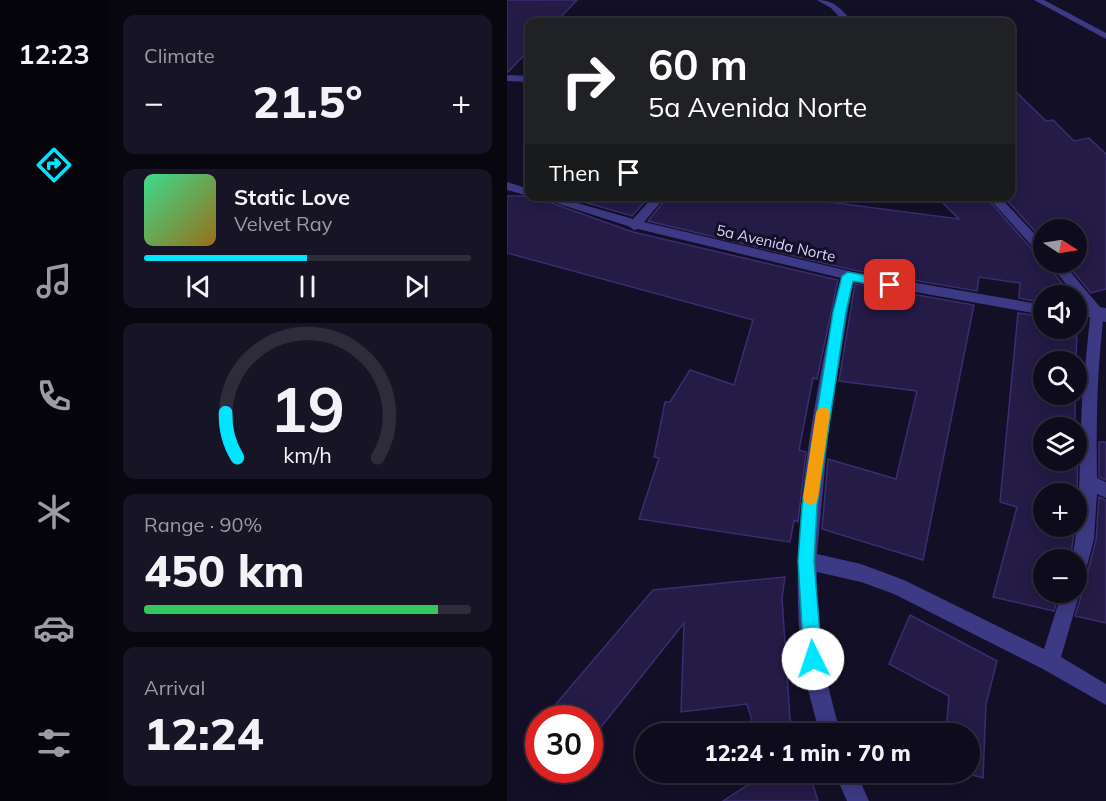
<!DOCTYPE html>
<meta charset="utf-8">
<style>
:root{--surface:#0e0b1c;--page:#171425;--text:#f1f3f6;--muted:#9b9ba3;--line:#2e2b3b;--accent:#00e5ff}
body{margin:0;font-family:Mulish,sans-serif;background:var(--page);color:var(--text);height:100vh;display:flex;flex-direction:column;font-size:22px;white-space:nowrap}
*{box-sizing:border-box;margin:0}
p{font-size:20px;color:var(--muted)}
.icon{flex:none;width:33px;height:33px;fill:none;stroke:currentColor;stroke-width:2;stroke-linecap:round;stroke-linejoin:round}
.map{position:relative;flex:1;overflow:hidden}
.sheet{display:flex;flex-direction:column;gap:15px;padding:15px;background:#08060f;width:399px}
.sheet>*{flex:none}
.hud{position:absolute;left:18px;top:18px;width:490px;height:183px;border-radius:12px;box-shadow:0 3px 15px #0003,0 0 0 2px var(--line);background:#202124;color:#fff;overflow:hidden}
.needle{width:39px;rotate:102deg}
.fabs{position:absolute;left:526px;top:219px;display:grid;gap:12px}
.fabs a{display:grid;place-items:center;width:54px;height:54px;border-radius:50%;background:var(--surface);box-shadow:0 3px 15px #0003,0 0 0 2px var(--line);font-size:30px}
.speed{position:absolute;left:18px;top:705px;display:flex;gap:12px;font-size:30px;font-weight:700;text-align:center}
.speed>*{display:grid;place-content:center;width:78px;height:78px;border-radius:50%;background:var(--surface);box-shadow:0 3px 15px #0003,0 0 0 2px var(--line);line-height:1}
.speed .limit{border:9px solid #d22;background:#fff;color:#111}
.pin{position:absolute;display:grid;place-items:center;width:51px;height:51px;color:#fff;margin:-26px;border-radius:12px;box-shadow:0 3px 9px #0006}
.me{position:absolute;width:66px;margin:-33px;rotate:356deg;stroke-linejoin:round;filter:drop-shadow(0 0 4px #0008)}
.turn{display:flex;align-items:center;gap:21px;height:126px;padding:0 24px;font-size:27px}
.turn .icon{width:78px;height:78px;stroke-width:2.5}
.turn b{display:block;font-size:42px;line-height:51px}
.then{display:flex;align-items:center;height:57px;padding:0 24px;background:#0003;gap:12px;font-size:22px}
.big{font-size:45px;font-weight:800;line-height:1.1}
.sheet .card{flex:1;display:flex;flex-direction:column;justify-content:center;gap:9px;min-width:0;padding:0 21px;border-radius:12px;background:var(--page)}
.sheet .dial{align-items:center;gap:0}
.dial svg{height:156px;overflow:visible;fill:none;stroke:var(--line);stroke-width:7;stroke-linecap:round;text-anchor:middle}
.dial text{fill:var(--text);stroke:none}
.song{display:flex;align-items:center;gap:18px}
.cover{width:72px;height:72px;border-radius:9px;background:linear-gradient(135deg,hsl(150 70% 55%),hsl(40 70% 35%))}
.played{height:6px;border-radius:3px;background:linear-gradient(90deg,var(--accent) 50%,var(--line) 50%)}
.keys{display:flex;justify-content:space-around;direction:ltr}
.heat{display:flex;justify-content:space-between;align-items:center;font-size:33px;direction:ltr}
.charge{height:9px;border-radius:4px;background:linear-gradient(90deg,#34c759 90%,var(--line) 0)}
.trip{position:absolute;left:128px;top:723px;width:345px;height:60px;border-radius:30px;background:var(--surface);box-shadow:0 3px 15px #0003,0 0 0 2px var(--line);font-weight:800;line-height:60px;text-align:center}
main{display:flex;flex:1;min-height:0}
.tabs{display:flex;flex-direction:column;width:108px;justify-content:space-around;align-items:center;background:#06040b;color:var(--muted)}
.tabs .icon{width:42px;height:42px}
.tabs .selected{color:var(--accent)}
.tabs b{font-size:27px;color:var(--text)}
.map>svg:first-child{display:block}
</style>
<main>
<nav class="tabs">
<b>12:23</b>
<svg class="icon selected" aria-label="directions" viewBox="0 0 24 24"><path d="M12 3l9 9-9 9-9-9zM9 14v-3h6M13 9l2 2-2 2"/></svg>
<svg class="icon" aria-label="music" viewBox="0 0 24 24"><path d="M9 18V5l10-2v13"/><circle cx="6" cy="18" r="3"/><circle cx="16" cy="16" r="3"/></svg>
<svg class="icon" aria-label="phone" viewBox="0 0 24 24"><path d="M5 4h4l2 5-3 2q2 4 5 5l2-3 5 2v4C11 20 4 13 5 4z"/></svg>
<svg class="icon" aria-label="climate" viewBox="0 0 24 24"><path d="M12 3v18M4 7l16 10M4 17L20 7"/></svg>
<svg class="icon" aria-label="car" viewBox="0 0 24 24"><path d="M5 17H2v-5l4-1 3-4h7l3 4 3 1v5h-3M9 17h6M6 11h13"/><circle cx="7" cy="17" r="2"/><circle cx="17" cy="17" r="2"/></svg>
<svg class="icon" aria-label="filters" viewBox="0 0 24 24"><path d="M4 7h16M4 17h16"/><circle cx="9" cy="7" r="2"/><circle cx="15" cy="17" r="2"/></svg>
</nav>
<section class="sheet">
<div class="card"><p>Climate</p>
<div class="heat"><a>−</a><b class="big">21.5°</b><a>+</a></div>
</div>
<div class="card">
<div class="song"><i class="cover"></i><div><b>Static Love</b><p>Velvet Ray</p></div></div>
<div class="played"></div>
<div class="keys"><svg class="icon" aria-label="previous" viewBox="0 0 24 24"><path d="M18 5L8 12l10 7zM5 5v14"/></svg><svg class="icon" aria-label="pause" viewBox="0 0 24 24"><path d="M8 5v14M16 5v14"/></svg><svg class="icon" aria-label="next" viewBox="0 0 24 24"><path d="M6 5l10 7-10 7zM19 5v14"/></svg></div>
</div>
<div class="card dial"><svg viewBox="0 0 100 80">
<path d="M14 69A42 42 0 1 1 86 69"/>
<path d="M14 69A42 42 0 0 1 8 46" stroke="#00e5ff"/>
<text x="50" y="56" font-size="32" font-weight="700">19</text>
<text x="50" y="72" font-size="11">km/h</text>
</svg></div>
<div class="card"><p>Range · 90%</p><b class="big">450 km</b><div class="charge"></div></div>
<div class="card"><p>Arrival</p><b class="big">12:24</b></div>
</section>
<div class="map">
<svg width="599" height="801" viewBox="0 0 599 801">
<rect width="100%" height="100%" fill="#130f26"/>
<g fill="#241b47" stroke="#3b2d73" stroke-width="1.5">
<path d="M 0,0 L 70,0 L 49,22 L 22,22 L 22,50 L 0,73 Z"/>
<path d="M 504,87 L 539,121 L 546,120 L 567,141 L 582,138 L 599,154 L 599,289 L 584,293 L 558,262 L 570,262 L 570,230 L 537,230 L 537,241 L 496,196 L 504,196 Z"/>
<path d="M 0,196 L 25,196 L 126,232 L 331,280 L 310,379 L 306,378 L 292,450 L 299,452 L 291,522 L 287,520 L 283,542 L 132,519 L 152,458 L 147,457 L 158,402 L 163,402 L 183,370 L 227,385 L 246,320 L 0,253 Z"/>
<path d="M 56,196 L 143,196 L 125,216 Z"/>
<path d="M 161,196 L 308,196 L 307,200 L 452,219 L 429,196 L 478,196 L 531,256 L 537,258 L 537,262 L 566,296 L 537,296 L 537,303 L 512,298 L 513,283 L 472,277 L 470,291 L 346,270 L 141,221 Z"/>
<path d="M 348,284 L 467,305 L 416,560 L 315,529 L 321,459 L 389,479 L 410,391 L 332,381 Z"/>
<path d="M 511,313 L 537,317 L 537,328 L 570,328 L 569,362 L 537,362 L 537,394 L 568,394 L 568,428 L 537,428 L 537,460 L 570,460 L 571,440 L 570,494 L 537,494 L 537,526 L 568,526 L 563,560 L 537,560 L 537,592 L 552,592 L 547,611 L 486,597 L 510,507 L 493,502 Z"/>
<path d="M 592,442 L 599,442 L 599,480 L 592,477 Z"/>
<path d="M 592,497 L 599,500 L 599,623 L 568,616 L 575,593 L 573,585 L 578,582 L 589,540 Z"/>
<path d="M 278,577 L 275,598 L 283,719 L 289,734 L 249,734 L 240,704 L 174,712 L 177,623 L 82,742 L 82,718 L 37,718 L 146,590 Z"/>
<path d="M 403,615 L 490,661 L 479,704 L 476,778 L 455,772 L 462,772 L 462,734 L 439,734 L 442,696 L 382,664 Z"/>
<path d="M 302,772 L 311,801 L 216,801 L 261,772 Z"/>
</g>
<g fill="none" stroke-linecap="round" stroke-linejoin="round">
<g fill="#3d3a85" fill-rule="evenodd">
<path d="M 310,0 C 327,0 335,9 345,22 L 337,22 L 324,8 Z"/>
<path d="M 527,0 L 537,0 L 599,33 L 599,39 Z"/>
<path d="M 0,75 L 22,76 L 22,82 L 0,81 Z"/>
<path d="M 0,182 L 22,189 L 22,196 L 0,190 Z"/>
<path d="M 27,196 L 46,196 L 126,219 L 147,196 L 159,196 L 137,222 L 346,272 L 537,305 L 537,315 L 346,281 L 322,425 L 310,554 L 354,564 L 397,580 L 537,649 L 555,592 L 570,592 L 571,585 L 573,592 L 554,657 L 599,684 L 599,705 L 536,669 L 387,594 L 354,582 L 310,572 C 308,628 318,681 334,734 L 313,734 C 306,709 299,684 295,658 C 280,542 307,393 334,278 L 131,229 L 127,230 L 121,226 Z"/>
<path d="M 480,196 L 492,196 L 537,244 L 537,256 L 533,255 Z"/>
<path d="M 541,262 L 555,262 L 593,307 L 599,308 L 599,322 L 596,321 C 590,374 589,425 590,478 L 599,482 L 599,498 L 590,494 L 587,539 L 576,581 L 570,584 L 570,560 L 565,560 L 571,521 L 575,399 L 583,317 L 570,317 L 570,307 L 578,307 Z"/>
<path d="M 327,772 L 349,772 L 362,801 L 340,801 Z"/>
</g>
</g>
<path fill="#00e5ff" stroke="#0095a6" stroke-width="1.5" d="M 341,272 L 383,280 L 389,285 L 383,289 L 346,281 L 339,312 L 310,506 L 307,561 L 315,659 L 312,665 L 306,668 L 300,665 L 297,659 L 291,561 L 295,506 L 326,312 L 335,276 Z"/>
<path fill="#f59e0b" d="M 316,407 L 321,409 L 323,413 L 311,498 L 309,503 L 304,505 L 298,503 L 296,498 L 309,413 L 311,409 Z"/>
<g text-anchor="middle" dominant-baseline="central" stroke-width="6" stroke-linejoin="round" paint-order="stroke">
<g font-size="15" fill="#d9d4ff" stroke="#130f26">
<text transform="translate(269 243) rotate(13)">5a Avenida Norte</text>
</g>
</g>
</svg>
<div class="fabs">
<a><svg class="needle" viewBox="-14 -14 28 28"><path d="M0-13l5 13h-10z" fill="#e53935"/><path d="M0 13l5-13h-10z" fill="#9b9ba3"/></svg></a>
<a><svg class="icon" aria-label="sound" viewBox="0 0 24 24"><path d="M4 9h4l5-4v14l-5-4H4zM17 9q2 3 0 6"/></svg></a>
<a><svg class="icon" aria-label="search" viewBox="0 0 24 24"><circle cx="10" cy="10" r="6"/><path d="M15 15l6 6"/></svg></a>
<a><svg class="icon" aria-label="layers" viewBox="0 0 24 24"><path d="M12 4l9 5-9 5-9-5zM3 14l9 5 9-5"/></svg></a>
<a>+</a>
<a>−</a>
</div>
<div class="speed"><div class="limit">30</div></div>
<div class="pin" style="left:383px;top:285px;background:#d93025"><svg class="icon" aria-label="arrive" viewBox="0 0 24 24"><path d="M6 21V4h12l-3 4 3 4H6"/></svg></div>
<svg class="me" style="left:306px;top:659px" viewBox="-20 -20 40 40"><circle r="19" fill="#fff"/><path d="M0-13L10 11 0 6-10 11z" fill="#00e5ff"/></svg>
<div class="trip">12:24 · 1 min · 70 m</div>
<div class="hud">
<div class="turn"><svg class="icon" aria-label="right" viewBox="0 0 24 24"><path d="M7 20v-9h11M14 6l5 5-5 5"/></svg><div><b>60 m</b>5a Avenida Norte</div></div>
<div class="then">Then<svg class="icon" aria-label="arrive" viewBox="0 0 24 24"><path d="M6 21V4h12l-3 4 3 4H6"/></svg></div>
</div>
</div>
</main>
